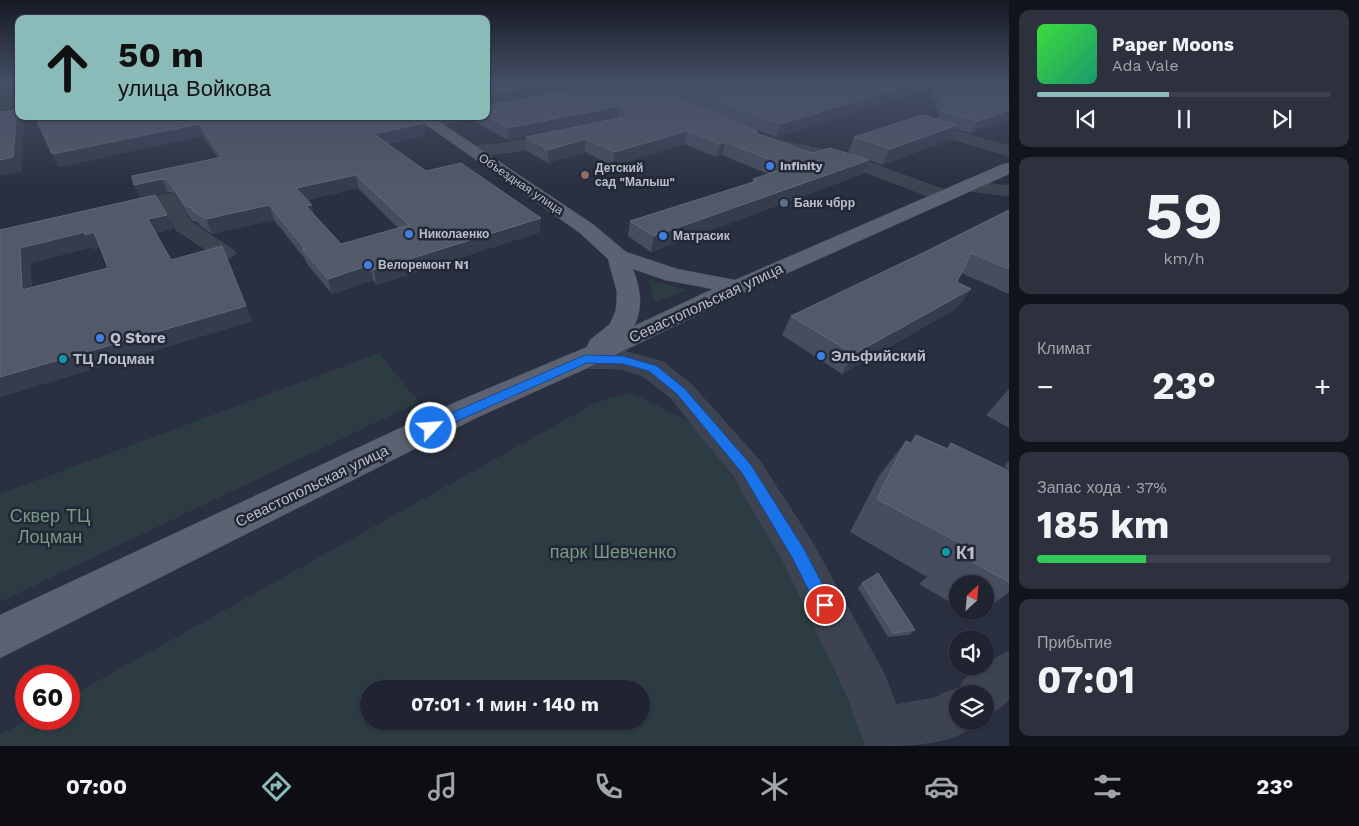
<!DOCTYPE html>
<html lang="ru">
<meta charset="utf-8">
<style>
:root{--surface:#202431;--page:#2d303d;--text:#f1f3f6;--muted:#a2a4ab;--line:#3d414d;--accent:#8bbbb9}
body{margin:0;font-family:"Work Sans",sans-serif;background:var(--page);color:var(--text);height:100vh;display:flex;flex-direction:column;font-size:19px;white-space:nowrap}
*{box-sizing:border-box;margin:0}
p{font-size:16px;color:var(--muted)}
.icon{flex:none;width:28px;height:28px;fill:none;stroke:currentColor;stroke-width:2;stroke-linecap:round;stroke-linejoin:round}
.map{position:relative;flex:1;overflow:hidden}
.side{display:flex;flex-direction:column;gap:10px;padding:10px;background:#12141b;width:350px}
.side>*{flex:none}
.banner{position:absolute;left:15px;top:15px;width:475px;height:105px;border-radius:10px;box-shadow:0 1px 4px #0004,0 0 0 1px var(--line);background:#8bbbb9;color:#111;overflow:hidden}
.needle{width:32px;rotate:26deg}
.fabs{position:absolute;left:949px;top:575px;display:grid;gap:10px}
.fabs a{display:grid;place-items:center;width:45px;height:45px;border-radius:50%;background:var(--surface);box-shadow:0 1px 4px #0004,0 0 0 1px var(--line);font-size:25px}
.speed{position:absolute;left:15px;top:665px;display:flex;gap:10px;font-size:25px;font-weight:700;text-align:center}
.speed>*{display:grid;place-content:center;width:65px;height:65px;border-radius:50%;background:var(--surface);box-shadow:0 1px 4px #0004,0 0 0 1px var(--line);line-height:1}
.speed .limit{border:8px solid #d22;background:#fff;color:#111}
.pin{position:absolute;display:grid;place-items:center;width:42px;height:42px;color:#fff;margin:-21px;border:2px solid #fff;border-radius:50%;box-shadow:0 1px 5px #0007}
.me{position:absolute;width:55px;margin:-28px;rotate:64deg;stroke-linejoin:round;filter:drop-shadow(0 0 4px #0008)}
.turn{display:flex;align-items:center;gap:18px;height:105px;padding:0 20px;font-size:22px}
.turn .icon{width:65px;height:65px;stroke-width:2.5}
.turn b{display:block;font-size:35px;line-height:42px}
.big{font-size:38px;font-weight:700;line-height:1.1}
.side .tile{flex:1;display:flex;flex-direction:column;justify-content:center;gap:8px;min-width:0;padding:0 18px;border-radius:10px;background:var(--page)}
.side .dial{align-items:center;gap:0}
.dial b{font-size:65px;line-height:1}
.song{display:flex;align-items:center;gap:15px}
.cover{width:60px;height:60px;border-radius:8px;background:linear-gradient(135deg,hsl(120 70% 55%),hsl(160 70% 35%))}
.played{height:5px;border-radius:2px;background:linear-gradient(90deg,var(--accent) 45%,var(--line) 45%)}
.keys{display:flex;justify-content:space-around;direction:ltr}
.heat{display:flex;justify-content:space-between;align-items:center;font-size:28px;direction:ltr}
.charge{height:8px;border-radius:4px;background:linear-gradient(90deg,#34c759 37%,var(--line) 0)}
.trip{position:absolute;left:360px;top:680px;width:290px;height:50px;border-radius:25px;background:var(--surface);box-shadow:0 1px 4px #0004,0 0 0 1px var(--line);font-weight:700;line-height:50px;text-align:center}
.tab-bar{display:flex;height:80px;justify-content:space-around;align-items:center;background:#0d0e14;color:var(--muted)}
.tab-bar .icon{width:35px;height:35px}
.tab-bar .current{color:var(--accent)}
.tab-bar b{font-size:22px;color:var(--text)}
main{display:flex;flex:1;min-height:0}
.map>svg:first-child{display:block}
</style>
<main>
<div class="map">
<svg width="1009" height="746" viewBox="0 0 1009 746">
<rect width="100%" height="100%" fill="#2a3041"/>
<g fill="#2c3c42" fill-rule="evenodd">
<path d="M 0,90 L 19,90 L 19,116 L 56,116 L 0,122 Z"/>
<path d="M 649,280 L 688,290 L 654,302 Z"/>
<path d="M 379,353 L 419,402 L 0,602 L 0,494 Z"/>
<path d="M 630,392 L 688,421 L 702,436 L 754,506 L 776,545 L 864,727 L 870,746 L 0,746 L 0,735 L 29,719 L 69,719 L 69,697 L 595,403 ZM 369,689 L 641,689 L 641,721 L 369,721 Z"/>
</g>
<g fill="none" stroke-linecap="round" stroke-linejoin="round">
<defs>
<g id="minor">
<path d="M 913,82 L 934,82 L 1009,100 L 1009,108 L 915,85 Z"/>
<path d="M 444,116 L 473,116 L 471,119 L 431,127 L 426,126 L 424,123 L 426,120 Z"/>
<path d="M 917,120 L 1009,146 L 1009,156 L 912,127 L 910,124 L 912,121 Z"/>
<path d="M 562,133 L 567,134 L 569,137 L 567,140 C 543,146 490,159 467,153 L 464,150 L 467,147 L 504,143 Z"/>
<path d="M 762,135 L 782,141 L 849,155 L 950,192 L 953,196 L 950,200 L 944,201 L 938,200 L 839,162 L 773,148 L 757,142 L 755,139 L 757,136 Z"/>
<path d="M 969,181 L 1009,186 L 1009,196 L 963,190 L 960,186 L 963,182 Z"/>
<path d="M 168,194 L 174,195 L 191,222 L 232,249 L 236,253 L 232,257 L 225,259 L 218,257 L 176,230 L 163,206 L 123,216 L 116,214 L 114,210 L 116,206 Z"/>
<path d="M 585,350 L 623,351 L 663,362 L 691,384 L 759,460 L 812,542 L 884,674 L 896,705 L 935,698 L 942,694 L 960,688 C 964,678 974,667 985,666 L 985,664 L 1009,651 L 1009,700 L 996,710 L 985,714 L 985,694 L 958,694 L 958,721 L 976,721 C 963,746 894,746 866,746 L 849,699 L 786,566 L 735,478 L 671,398 L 643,376 L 622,369 L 585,368 L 576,365 L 572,359 L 576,353 Z"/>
</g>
<path id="major" d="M 414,116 L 431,116 L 594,225 L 626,252 L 677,269 L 735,280 L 1003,164 L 1009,163 L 1009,174 L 745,292 L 594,365 L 476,418 L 0,658 L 0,615 L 456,402 L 587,347 L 590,340 L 610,324 L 616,310 L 617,292 L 608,259 L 580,233 ZM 633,269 L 665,280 L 713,289 L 634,326 C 644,307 640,289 633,269 Z"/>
</defs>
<use href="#minor" stroke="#484c5a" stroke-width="1"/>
<use href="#major" stroke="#484c5a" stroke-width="1"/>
<use href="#minor" fill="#3e4351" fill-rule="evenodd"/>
<use href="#major" fill="#5c6271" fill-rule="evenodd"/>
</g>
<g fill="#454d5e" fill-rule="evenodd">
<path d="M 486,82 L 929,82 L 926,90 L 776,137 L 683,100 L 758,131 L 757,134 L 812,153 L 859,157 L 848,153 L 854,137 L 936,119 L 938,116 L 930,91 L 934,82 L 1009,82 L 1009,119 L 971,133 L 955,129 L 949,140 L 882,165 L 869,160 L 863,174 L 651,252 L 628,236 L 630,221 L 752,182 L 753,179 L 768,174 L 722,155 L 716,157 L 684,144 L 613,166 L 585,152 L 548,163 L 525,150 L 526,137 L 618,118 L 508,140 L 472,120 L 472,116 L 486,116 ZM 572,89 L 572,90 L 498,104 Z"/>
<path d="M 35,116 L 425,135 L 388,144 L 426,171 L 540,232 L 377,285 L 373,280 L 332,294 L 307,264 L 305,259 L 274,220 L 212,234 L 199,225 L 198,222 L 192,221 L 174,193 L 168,192 L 155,195 L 167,215 L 173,229 L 156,233 L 171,260 L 246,306 L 252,321 L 0,397 L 0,230 L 140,198 L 134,185 L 218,158 L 203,136 L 59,167 L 52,154 ZM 358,188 L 398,228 L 341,244 L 314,215 L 308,200 ZM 92,247 L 93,249 L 100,247 L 108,268 L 32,288 L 30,263 Z"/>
<path d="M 1009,210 L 1009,294 L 961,273 L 957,282 L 971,289 L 957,308 L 842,374 L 782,335 L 791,316 L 929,250 Z"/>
<path d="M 1009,389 L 1009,428 L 986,415 Z"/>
<path d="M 916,435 L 946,449 L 951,443 L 1009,471 L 1009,592 L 985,610 L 985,584 L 958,584 L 958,607 L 919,584 L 927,577 L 850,532 L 879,476 L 906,441 L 910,443 Z"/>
<path d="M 1009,461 L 1009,470 L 1004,466 Z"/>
<path d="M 862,583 L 915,630 L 909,635 L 888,637 L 858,588 Z"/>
<path d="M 965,611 L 983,611 L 975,617 Z"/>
</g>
<g fill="#353c4e">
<path d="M 553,82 L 572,82 L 572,89 L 486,106 L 486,95 Z"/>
<path d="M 920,82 L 929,82 L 926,90 L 776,137 L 780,124 Z"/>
<path d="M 676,85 L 674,96 L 667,101 L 669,90 Z"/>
<path d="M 619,106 L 618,118 L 508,140 L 508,128 Z"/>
<path d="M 17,110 L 19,113 L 19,116 L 21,116 L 24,123 L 22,172 L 0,176 L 0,160 Z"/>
<path d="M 1009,110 L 1009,119 L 971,133 L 978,121 Z"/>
<path d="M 424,123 L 425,135 L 376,146 L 374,134 Z"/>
<path d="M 199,124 L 203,136 L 59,167 L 52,154 Z"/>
<path d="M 957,125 L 949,140 L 882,165 L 890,149 Z"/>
<path d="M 687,131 L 684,144 L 613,166 L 614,152 Z"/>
<path d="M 586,139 L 585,152 L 548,163 L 548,150 Z"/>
<path d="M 725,142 L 722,155 L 716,157 L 720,144 Z"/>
<path d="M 869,160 L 863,174 L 651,252 L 654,236 Z"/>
<path d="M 356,175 L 358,188 L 299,202 L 296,188 Z"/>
<path d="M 162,179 L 168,192 L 140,198 L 134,185 Z"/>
<path d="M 269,205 L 274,220 L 212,234 L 206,219 Z"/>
<path d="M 312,205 L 315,219 L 306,206 Z"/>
<path d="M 167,215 L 173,229 L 155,233 L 148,219 Z"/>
<path d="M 541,218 L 540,232 L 377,285 L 374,270 Z"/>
<path d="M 85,232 L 94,232 L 102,247 L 93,249 L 92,247 L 30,263 L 33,305 L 22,290 L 20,248 Z"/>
<path d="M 370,265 L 373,280 L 332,294 L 328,279 Z"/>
<path d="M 971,289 L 957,308 L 842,374 L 854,354 Z"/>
<path d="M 246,306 L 252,321 L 0,397 L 0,377 Z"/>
</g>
<g fill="#52596a" stroke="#626979" fill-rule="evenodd">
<path d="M 486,82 L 553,82 L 486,95 Z"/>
<path d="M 578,82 L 920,82 L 780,124 L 676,85 L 669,90 L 671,95 L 758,131 L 753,132 L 812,153 L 830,148 L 869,160 L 654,236 L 630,221 L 757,181 L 753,179 L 789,167 L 725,142 L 720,144 L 687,131 L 614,152 L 586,139 L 548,150 L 526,137 L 625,117 L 628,111 L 625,107 L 619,106 L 508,128 L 486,116 L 486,106 L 577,89 L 581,84 Z"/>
<path d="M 936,82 L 946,82 L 1009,97 L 1009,110 L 978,121 L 941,111 L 946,109 Z"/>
<path d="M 993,82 L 1009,82 L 1009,86 Z"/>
<path d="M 17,110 L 13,157 L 0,160 L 0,112 Z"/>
<path d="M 922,115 L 957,125 L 890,149 L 854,137 Z"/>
<path d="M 35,116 L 415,116 L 424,123 L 374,134 L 426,171 L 461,163 L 541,218 L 374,270 L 370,265 L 328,279 L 302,249 L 305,249 L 269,205 L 206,219 L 193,211 L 192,208 L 186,206 L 168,180 L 162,179 L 134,185 L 132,176 L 222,157 L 199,124 L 52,154 ZM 356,175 L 409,225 L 341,244 L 306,206 L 312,205 L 296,188 Z"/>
<path d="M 155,195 L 167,215 L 148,219 L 171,260 L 222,246 L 246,306 L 0,377 L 0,230 ZM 85,232 L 85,235 L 94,232 L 108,268 L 22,290 L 20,248 Z"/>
<path d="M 1009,210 L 1009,269 L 971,253 L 957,282 L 971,289 L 854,354 L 791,316 L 929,250 Z"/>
<path d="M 916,435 L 948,449 L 951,443 L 1009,471 L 1009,582 L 954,552 L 973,550 L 877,499 L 906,441 L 912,444 Z"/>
<path d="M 878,573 L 915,630 L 893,633 L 862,583 Z"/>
</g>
<linearGradient id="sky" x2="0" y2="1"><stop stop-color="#171a24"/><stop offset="0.44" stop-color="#444e65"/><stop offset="1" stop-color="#444e65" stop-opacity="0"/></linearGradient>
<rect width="1009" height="186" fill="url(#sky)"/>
<path fill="#1a73e8" stroke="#114b97" d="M 585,355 L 623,356 L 657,366 L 685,389 L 751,465 L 804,549 L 830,599 L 833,605 L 830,611 L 825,613 L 819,611 L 793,559 L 742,473 L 677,394 L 649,371 L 623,364 L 587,363 L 435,431 L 426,431 L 424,428 L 426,424 Z"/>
<g fill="#3f7fe0" stroke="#232836" stroke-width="2">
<circle cx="770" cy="166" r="5"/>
<circle cx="409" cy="234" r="5"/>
<circle cx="663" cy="236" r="5"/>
<circle cx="368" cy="265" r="5"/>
<circle cx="100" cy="338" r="5"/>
<circle cx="821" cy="356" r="5"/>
</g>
<circle fill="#8d6e63" stroke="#232836" stroke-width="2" cx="585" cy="175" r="5"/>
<circle fill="#5c6f8a" stroke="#232836" stroke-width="2" cx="784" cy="203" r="5"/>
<g fill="#0f9aa8" stroke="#232836" stroke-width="2">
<circle cx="63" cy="359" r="5"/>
<circle cx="946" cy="552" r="5"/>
</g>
<g text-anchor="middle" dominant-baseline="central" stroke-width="5" stroke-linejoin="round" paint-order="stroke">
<g font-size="12" font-weight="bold" fill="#bbbfcb" stroke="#232836" text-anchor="start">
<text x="780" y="166">Infinity</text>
<text x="595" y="168">Детский<tspan x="595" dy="14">сад "Малыш"</tspan></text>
<text x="794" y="203">Банк чбрр</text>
<text x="419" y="234">Николаенко</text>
<text x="673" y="236">Матрасик</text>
<text x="378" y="265">Велоремонт N1</text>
</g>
<g font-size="12" fill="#bbbfcb" stroke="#232836">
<text transform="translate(521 184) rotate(34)">Объездная улица</text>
</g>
<g font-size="15" fill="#bbbfcb" stroke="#232836">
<text transform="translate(706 303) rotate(-25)">Севастопольская улица</text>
<text transform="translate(312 486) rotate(-26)">Севастопольская улица</text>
</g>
<g font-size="15" font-weight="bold" fill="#bbbfcb" stroke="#232836" text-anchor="start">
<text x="110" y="338">Q Store</text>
<text x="831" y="356">Эльфийский</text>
<text x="73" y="359">ТЦ Лоцман</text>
</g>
<g font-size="18" fill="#759982" stroke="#232836">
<text x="50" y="515">Сквер ТЦ<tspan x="50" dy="21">Лоцман</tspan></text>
<text x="613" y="551">парк Шевченко</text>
</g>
<g font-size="18" font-weight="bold" fill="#bbbfcb" stroke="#232836" text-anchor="start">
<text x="956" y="552">К1</text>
</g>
</g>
</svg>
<div class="fabs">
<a><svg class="needle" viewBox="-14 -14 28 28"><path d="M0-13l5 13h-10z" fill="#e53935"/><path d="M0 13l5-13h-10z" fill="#a2a4ab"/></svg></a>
<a><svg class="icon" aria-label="sound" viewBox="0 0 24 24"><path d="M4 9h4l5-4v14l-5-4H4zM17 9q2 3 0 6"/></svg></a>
<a><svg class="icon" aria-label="layers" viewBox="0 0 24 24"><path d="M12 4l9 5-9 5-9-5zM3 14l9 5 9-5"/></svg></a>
</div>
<div class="speed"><div class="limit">60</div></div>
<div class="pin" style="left:825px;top:605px;background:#d93025"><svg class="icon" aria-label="arrive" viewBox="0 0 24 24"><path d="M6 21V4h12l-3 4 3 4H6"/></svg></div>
<svg class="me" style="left:431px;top:428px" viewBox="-20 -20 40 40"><circle r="17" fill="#1a73e8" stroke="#fff" stroke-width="3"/><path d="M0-11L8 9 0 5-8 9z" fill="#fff"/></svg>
<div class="trip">07:01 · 1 мин · 140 m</div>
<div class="banner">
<div class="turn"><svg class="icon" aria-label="ahead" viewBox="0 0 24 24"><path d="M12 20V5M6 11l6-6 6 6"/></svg><div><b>50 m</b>улица Войкова</div></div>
</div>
</div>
<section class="side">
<div class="tile">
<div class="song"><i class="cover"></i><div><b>Paper Moons</b><p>Ada Vale</p></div></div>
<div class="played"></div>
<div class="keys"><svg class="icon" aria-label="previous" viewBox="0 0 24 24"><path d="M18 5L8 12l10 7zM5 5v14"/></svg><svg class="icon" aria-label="pause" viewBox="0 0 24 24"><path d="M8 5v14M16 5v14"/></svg><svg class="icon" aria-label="next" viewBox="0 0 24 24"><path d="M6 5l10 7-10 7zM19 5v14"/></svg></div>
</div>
<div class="tile dial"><b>59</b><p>km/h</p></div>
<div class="tile"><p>Климат</p>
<div class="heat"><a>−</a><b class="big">23°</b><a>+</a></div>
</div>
<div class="tile"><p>Запас хода · 37%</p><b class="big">185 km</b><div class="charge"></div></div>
<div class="tile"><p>Прибытие</p><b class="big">07:01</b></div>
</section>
</main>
<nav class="tab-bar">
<b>07:00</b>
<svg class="icon current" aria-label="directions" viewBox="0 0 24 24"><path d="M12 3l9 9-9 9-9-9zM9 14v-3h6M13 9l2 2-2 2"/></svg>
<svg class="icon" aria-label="music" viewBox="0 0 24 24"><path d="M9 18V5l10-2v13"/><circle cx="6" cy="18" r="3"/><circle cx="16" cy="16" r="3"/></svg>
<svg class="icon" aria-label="phone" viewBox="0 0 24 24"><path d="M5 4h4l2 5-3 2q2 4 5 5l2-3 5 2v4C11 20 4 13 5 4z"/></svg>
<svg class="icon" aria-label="climate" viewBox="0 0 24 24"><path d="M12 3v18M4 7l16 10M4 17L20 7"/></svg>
<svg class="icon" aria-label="car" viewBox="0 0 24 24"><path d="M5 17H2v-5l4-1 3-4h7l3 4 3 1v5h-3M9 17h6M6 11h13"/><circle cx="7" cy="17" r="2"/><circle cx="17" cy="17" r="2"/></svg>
<svg class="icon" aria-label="filters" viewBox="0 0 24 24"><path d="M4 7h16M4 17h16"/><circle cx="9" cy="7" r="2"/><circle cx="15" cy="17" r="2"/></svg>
<b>23°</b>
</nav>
